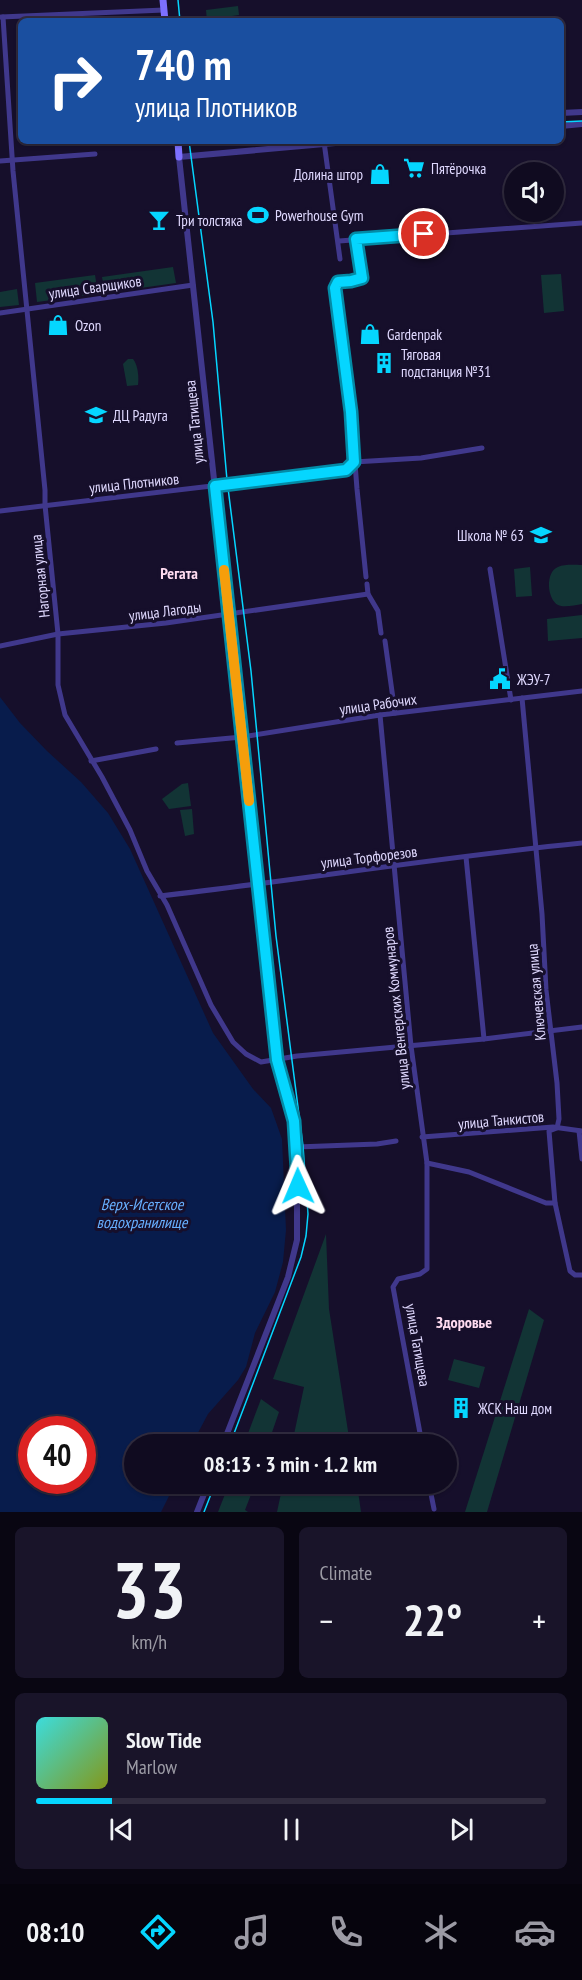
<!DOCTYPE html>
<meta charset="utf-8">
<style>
:root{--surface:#100b20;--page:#191429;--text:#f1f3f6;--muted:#9c9ba5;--line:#302b3e;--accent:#05d6ff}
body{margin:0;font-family:"PT Sans Narrow",sans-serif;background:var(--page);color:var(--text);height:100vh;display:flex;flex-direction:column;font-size:22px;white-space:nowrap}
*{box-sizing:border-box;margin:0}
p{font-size:20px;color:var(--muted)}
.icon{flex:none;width:33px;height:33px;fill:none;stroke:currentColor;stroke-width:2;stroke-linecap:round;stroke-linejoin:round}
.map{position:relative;height:1512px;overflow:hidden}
.details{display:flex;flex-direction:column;gap:15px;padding:15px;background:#090612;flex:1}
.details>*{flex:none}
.hud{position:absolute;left:18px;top:18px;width:546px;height:126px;border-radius:9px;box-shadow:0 2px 4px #0004,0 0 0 2px var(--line);background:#1a4fa0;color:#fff;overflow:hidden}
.controls{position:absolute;left:504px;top:162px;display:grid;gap:12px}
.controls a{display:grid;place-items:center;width:60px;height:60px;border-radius:50%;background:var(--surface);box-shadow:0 2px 4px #0004,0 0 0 2px var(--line);font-size:30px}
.speed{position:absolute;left:18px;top:1416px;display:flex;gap:12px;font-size:30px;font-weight:700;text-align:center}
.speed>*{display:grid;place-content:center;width:78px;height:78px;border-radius:50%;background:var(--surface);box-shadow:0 2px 4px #0004,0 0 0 2px var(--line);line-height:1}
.speed .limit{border:9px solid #d22;background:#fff;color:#111}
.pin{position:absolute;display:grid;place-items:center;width:51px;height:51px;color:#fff;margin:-26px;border:3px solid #fff;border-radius:50%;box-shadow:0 2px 6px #0007}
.me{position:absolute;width:66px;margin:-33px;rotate:359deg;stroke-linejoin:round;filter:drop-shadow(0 0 4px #0008)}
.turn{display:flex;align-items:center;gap:21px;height:126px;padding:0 18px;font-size:27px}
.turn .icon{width:78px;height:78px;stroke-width:2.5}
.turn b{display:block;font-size:42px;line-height:51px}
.big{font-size:45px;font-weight:700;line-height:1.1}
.details .card{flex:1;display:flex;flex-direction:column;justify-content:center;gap:9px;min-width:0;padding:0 21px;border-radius:9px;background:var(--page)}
.details .dial{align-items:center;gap:0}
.dial b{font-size:78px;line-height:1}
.song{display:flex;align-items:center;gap:18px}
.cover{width:72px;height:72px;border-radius:9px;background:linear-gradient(135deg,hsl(180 70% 55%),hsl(70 70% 35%))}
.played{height:6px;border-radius:3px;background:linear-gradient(90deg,var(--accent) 15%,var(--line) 15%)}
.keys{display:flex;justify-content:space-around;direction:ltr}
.heat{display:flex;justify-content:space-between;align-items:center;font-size:33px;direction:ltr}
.details .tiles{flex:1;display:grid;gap:15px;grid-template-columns:1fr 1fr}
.card:last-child{grid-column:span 2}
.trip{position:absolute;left:124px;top:1434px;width:333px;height:60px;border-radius:30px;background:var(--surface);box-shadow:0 2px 4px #0004,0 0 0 2px var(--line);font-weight:700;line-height:60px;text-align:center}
.tab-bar{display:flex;height:96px;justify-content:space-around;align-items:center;background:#06040d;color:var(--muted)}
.tab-bar .icon{width:42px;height:42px}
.tab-bar .current{color:var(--accent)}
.tab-bar b{font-size:27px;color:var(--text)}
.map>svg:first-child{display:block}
</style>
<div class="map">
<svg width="582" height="1512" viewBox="0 0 582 1512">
<rect width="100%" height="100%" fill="#160f2b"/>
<g fill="#123435">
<path d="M 238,6 L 239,15 L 218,18 L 218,21 L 207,21 L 206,10 Z"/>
<path d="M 173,267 L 176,283 L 105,293 L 102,277 Z"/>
<path d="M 561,274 L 564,311 L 544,313 L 541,275 Z"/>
<path d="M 95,275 L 98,294 L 37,302 L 35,283 Z"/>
<path d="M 17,289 L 19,305 L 0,307 L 0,292 Z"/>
<path d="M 128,359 L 133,359 C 138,365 139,377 138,385 L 127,386 L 123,364 Z"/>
<path d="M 582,565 L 582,604 C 575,605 564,608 558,605 C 547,599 545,572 558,567 C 564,564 575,565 582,565 Z"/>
<path d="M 530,567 L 532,596 L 516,597 L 514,569 Z"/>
<path d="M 582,615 L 582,638 L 548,641 L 547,619 Z"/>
<path d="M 188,783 L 191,806 L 169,809 L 162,799 L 182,784 Z"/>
<path d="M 192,809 L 194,834 L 185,836 L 180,810 Z"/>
<path d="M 326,1234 L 329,1309 L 350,1444 L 292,1444 L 304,1387 L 273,1379 Z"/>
<path d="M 529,1309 L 544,1320 L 487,1512 L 465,1512 Z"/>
<path d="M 454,1359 L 485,1367 L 479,1388 L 448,1380 Z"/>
<path d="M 261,1399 L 279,1412 L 268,1444 L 244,1444 Z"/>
<path d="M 229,1484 L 255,1484 L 245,1510 L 248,1512 L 218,1512 Z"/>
<path d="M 283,1484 L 357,1484 L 361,1512 L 277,1512 Z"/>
</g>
<path fill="#081c4c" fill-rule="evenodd" d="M 0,697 L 20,723 L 47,751 L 81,782 L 108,813 L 130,849 L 213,1033 L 253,1089 L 271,1108 L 282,1139 L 286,1230 L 283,1262 L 275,1292 L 255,1333 L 246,1367 L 238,1380 L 208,1414 L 192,1444 L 135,1444 L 135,1484 L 175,1484 L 161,1512 L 0,1512 ZM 32,1430 L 82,1430 L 82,1480 L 32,1480 Z"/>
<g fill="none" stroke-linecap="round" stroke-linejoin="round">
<g stroke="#40388c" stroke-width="5">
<path d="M 1,17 L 164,10"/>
<path d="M 3,17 L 13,171 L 45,490 L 45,505 L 58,634 L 58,685 L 65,715 L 102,777 L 130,830 L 147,871 L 167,905 L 211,1005 L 233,1042 L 246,1054 L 261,1062 L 297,1056 L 484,1039 L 582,1027"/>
<path d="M 324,142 L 340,259"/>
<path d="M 0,161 L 95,154"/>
<path d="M 356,239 L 362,278 L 351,281 L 338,282 L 335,288 L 351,412 L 357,489 L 366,577"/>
<path d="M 339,241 L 582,223"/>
<path d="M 0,313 L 193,285"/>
<path d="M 0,511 L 338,471 L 346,470 L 354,462 L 421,458 L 482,448"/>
<path d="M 490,569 L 511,700"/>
<path d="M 367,584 L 368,594 L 378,611 L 381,633"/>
<path d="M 385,641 L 395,713"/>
<path d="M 0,646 L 58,634 L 166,623 L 368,594"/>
<path d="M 522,698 L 542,914 L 546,990 L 557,1083 L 559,1119 L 557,1128 L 549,1131 L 555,1203 L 570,1271 L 575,1275 L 582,1275"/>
<path d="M 380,715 L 411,1046 L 427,1163 L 427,1269 L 420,1274 L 398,1279 L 393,1287 L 422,1444"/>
<path d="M 177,743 L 242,737 L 380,715 L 582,691"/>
<path d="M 91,761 L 156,749"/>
<path d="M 466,857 L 484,1039"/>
<path d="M 160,896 C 301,880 441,857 582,843"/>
<path d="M 579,1131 L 582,1159"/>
<path d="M 422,1137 L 553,1127 L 582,1131"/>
<path d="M 297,1147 L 377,1144 L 396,1141"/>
<path d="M 427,1163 L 469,1172 L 546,1203 L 555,1203"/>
<path d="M 429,1484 L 434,1509"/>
</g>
<g stroke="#40388c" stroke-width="6">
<path d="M 561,113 L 582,112"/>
<path d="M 561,126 L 582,124"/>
<path d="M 223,1444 L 288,1277 L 297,1240 L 297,1147 L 294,1121 L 277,1060 L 179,157 L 358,141"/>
<path d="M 197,1512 L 208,1484"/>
</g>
<g stroke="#7d70ff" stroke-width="7">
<path d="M 163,0 L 165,21"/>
<path d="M 178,141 L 179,157"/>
</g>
<g stroke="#05d6ff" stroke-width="1.5">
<path d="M 178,0 L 180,21"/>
<path d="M 561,122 L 582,121"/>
<path d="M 189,141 L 213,322 L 227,480 L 251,671 L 276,936 L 303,1146 L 308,1214 L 306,1236 L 301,1257 L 230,1444"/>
<path d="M 223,141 L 238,145 L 296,141"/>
<path d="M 204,1512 L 215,1484"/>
</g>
</g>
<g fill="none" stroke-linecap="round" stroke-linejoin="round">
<defs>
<path id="route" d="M 298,1186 L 294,1121 L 277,1060 L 215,486 L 346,470 L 354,462 L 351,412 L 335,288 L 338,282 L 351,281 L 362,278 L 356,239 L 424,234"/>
</defs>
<use href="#route" stroke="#038ba6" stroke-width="15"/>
<use href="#route" stroke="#05d6ff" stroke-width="10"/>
<path stroke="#f59e0b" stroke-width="10" d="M 224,570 L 249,801"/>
</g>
<defs>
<symbol id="supermarket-bare" viewBox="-9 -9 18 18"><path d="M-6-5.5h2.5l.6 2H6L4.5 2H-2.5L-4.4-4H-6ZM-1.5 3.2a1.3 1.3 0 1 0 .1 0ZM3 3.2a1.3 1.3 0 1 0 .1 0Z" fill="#05d6ff" stroke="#160f2b" stroke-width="2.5" paint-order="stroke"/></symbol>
<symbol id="shop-bare" viewBox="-9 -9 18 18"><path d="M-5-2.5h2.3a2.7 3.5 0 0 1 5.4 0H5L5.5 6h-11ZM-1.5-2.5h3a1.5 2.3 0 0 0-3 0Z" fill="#05d6ff" stroke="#160f2b" stroke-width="2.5" paint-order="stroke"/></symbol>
<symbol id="stadium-bare" viewBox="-9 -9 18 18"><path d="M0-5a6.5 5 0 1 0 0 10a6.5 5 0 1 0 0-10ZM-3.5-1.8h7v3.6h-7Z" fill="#05d6ff" stroke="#160f2b" stroke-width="2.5" paint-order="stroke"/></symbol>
<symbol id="bar-bare" viewBox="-9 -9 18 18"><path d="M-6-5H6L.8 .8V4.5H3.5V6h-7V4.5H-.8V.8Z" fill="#05d6ff" stroke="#160f2b" stroke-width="2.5" paint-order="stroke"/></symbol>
<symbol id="building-bare" viewBox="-9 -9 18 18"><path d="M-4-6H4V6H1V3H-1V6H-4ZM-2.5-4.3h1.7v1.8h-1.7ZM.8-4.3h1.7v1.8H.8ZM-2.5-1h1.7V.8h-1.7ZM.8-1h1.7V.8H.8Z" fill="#05d6ff" stroke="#160f2b" stroke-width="2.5" paint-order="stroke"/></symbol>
<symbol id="school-bare" viewBox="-9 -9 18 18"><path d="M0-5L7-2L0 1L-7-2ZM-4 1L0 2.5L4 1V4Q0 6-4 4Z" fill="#05d6ff" stroke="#160f2b" stroke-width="2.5" paint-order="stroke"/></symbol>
<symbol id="civic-bare" viewBox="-9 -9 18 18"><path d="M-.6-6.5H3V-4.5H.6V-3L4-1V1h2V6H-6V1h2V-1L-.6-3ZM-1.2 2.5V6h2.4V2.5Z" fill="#05d6ff" stroke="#160f2b" stroke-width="2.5" paint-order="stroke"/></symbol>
</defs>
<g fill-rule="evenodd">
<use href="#supermarket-bare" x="399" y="153" width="30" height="30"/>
<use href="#shop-bare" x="365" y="159" width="30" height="30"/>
<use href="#stadium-bare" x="243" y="200" width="30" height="30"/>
<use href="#bar-bare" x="144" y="205" width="30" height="30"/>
<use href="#shop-bare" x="43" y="310" width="30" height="30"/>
<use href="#shop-bare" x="355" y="319" width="30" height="30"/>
<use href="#building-bare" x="369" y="348" width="30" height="30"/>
<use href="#school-bare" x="81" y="400" width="30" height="30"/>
<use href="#school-bare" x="526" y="520" width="30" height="30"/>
<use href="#civic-bare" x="485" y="664" width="30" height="30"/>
<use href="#building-bare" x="446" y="1393" width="30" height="30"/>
</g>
<g text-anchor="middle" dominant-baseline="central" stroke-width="6" stroke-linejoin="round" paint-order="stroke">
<g font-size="15" fill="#e0d9ff" stroke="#160f2b" text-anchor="start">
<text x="431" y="168">Пятёрочка</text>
<text x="363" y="174" text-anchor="end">Долина штор</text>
<text x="275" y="215">Powerhouse Gym</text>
<text x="176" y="220">Три толстяка</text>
<text x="75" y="325">Ozon</text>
<text x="387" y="334">Gardenpak</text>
<text x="401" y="354">Тяговая<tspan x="401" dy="17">подстанция №31</tspan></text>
<text x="113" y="415">ДЦ Радуга</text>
<text x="524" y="535" text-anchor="end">Школа № 63</text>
<text x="517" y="679">ЖЭУ-7</text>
<text x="478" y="1408">ЖСК Наш дом</text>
</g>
<g font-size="15" fill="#e0d9ff" stroke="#160f2b">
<text transform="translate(95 287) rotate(-8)">улица Сварщиков</text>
<text transform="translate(194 422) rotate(-96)">улица Татищева</text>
<text transform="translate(134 483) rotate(-6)">улица Плотников</text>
<text transform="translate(40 576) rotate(-96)">Нагорная улица</text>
<text transform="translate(165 611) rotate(-7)">улица Лагоды</text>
<text transform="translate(378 704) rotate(-8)">улица Рабочих</text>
<text transform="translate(369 857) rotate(-7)">улица Торфорезов</text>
<text transform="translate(536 992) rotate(-95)">Ключевская улица</text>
<text transform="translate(396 1008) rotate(-96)">улица Венгерских Коммунаров</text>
<text transform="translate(501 1120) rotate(-5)">улица Танкистов</text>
<text transform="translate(418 1345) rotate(80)">улица Татищева</text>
</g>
<g font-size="16" font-weight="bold" fill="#ffdbf0" stroke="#160f2b">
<text x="179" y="573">Регата</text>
<text x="464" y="1322">Здоровье</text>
</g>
<g font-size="16" font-style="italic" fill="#67afff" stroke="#160f2b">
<text x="142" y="1204">Верх-Исетское<tspan x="142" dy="18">водохранилище</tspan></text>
</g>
</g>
</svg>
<div class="controls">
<a><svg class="icon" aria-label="sound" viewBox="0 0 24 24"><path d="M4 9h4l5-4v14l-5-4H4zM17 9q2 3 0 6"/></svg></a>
</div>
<div class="speed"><div class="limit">40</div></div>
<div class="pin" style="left:424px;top:234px;background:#d93025"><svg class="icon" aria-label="arrive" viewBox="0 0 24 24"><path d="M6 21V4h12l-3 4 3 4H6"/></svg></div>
<svg class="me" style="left:298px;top:1186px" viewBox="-20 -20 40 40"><path d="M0-17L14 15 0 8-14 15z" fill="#05d6ff" stroke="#fff" stroke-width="4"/></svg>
<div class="trip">08:13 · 3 min · 1.2 km</div>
<div class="hud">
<div class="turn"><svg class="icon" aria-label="right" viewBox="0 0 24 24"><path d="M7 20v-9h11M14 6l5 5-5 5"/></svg><div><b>740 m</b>улица Плотников</div></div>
</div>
</div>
<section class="details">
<div class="tiles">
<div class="card dial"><b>33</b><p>km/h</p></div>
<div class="card"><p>Climate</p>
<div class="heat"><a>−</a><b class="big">22°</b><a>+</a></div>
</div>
<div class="card">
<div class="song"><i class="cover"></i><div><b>Slow Tide</b><p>Marlow</p></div></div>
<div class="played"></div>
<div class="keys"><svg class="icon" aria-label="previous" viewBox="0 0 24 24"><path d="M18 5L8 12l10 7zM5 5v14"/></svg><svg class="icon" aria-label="pause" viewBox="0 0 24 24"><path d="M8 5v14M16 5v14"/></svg><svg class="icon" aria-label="next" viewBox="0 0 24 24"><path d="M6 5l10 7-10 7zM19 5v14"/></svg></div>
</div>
</div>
</section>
<nav class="tab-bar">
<b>08:10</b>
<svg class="icon current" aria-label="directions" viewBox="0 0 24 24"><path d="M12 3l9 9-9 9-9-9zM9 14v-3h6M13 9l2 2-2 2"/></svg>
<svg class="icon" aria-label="music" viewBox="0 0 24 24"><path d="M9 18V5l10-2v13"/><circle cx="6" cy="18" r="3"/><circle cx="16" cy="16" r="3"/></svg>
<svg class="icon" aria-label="phone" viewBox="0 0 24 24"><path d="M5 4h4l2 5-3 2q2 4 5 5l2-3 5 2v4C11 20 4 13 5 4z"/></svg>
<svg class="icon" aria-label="climate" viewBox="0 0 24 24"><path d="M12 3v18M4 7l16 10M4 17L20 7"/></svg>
<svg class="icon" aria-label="car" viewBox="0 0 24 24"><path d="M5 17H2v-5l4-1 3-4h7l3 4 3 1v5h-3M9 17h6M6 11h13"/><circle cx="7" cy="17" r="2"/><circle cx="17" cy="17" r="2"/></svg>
</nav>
